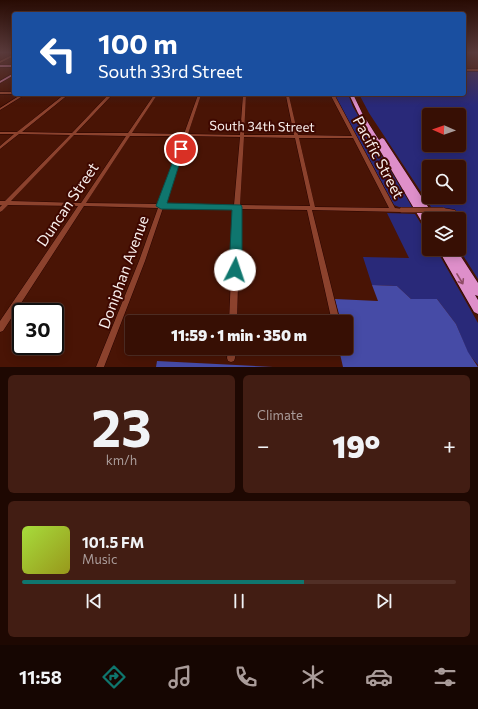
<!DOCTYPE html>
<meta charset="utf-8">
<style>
:root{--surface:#370f04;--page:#421d13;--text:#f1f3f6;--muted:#aa9c9a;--line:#512f26;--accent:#0f766e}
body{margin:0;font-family:Commissioner,sans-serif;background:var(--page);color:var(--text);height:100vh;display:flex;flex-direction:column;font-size:15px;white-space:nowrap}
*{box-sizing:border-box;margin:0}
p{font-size:13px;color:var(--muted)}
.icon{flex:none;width:22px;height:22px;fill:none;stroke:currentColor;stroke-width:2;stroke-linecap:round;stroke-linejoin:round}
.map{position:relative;height:367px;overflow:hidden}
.drawer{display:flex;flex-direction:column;gap:8px;padding:8px;background:#1e0802;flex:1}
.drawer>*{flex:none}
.banner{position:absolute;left:12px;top:12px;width:454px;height:84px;border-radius:4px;box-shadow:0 2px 10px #0003,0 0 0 1px var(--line);background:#1a4fa0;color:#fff;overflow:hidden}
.needle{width:26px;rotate:272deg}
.fabs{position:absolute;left:422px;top:108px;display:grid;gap:8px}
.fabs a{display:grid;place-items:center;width:44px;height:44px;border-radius:4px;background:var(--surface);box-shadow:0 2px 10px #0003,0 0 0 1px var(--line);font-size:20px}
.speed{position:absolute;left:12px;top:303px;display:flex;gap:8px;font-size:20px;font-weight:700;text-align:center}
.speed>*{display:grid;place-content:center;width:52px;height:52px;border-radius:50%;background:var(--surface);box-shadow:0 2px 10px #0003,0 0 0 1px var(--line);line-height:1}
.speed .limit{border:2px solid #111;border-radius:6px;background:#fff;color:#111}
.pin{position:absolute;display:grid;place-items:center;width:34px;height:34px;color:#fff;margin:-17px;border:2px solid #fff;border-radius:50%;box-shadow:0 1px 4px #0007}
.me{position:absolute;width:44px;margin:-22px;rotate:4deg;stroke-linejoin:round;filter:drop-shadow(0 0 3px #0008)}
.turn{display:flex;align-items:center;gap:14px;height:84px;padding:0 20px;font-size:18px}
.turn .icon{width:52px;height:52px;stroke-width:2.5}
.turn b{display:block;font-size:28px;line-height:34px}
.big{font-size:30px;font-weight:800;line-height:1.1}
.drawer .tile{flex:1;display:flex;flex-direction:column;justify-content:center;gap:6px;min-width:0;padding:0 14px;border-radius:6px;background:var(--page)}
.drawer .dial{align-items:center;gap:0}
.dial b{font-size:52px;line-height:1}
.song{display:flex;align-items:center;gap:12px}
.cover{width:48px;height:48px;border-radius:6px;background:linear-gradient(135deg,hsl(80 70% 55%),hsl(60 70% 35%))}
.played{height:4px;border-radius:2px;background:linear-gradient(90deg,var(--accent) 65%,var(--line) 65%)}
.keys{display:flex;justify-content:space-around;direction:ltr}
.heat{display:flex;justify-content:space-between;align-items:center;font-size:22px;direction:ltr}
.drawer .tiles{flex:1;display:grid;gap:8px;grid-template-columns:1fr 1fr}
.tile:last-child{grid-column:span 2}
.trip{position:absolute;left:125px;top:315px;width:228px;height:40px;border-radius:4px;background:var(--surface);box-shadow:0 2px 10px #0003,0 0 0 1px var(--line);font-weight:800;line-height:40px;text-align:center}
.dock{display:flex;height:64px;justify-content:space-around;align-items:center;background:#160602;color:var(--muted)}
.dock .icon{width:28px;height:28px}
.dock .on{color:var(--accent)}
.dock b{font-size:18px;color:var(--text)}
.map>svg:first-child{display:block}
</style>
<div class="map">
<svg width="478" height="367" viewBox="0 0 478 367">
<rect width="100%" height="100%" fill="#491405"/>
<g fill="#292979" fill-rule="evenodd">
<path d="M 464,71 L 478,71 L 478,279 L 459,249 L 459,219 L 439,219 L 436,215 L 440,215 L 436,208 L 431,207 L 369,113 L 359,94 L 464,94 ZM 429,115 L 459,115 L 459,145 L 429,145 ZM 429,167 L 459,167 L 459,197 L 429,197 Z"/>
<path d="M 334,94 L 348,94 L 353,107 L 412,207 L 399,207 L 394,205 Z"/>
<path d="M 387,213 L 415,214 L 429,237 L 429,249 L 436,249 L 478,323 L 478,365 L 468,353 L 456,324 L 437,299 L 411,299 L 397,286 L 372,285 L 363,257 L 409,258 Z"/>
</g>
<g fill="#464ba6">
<path d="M 372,285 L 397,286 L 411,299 L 437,299 L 456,324 L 468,352 L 478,367 L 343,367 L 340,354 L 346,348 L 346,322 L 341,322 L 335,299 L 378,301 Z"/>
<path d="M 157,361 L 273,367 L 156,367 Z"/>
</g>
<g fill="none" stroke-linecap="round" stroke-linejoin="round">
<defs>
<g id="minor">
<path d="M 14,54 L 14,56 L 0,63 L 0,61 Z"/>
<rect x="464" y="69" width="14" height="2"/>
<rect x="0" y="92" width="14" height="2"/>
<path d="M 22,94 L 26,94 L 0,110 L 0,108 Z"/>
<path d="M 65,94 L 69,94 L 22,132 L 72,133 L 109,94 L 113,94 L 76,133 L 128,133 L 154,95 L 153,94 L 334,94 L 395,208 L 404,209 L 405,210 L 404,211 L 402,212 L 312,210 L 340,322 L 332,322 L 307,210 L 240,209 L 237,322 L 229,322 L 234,209 L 163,208 L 145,261 L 104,367 L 96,367 L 139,261 L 158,208 L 84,206 L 3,331 L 0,332 L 0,321 L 78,206 L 8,205 L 2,211 L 0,212 L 0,207 L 2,205 L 0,205 L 0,201 L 5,201 L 70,135 L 19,134 L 0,149 L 0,146 L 14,134 L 0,134 L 0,132 L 17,132 ZM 157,95 L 198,95 L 184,134 L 132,133 ZM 201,95 L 243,95 L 240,135 L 188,134 ZM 246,95 L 286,96 L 294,135 L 244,135 ZM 289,96 L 331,96 L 352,136 L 298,135 ZM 74,135 L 126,136 L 81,203 L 11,201 ZM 130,136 L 183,136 L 159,204 L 86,203 ZM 187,136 L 240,137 L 234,205 L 164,204 ZM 244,137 L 295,138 L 310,206 L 240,205 ZM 299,138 L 353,138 L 389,208 L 315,207 Z"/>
<path d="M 443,208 L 455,210 L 456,211 L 455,212 L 453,213 L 441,211 L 440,210 L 441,209 Z"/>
<path d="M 228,348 L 236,348 L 235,358 L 234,361 L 231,362 L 228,361 L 227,358 Z"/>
<path d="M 336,348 L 344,348 L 343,352 L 340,353 L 337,352 Z"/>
</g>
<g id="major">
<rect x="0" y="65" width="14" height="2"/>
<path d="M 14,73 L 14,75 L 0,83 L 0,81 Z"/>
</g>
<g id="highway">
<path d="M 349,94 L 353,94 L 362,113 L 379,140 L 382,138 L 384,139 L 436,219 L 429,219 L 429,230 L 426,229 L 358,113 Z"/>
<path d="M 438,249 L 456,249 L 478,283 L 478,296 L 475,295 L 478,300 L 478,314 L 474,312 Z"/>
</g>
</defs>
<use href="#minor" stroke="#270300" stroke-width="1"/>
<use href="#major" stroke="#270300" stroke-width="1"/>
<use href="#highway" stroke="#270300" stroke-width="1"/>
<use href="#minor" fill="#8c422d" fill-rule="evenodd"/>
<use href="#major" fill="#bd708b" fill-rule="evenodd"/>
<use href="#highway" fill="#de8fca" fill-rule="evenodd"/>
<defs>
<path id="minor-bridge" d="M 402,210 L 443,210"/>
</defs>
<use href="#minor-bridge" stroke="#270300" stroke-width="6" stroke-linecap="butt"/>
<use href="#minor-bridge" stroke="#8c422d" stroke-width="5"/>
</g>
<defs><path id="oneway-shaft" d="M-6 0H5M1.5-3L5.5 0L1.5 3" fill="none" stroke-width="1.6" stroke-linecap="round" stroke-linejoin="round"/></defs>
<use stroke="#8e4c65" href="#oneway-shaft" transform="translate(460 279) rotate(59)"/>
<linearGradient id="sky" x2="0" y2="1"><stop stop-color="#280b03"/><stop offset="0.5" stop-color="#593a3b"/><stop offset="1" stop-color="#593a3b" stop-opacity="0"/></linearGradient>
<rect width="478" height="105" fill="url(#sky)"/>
<path fill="#0f766e" stroke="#0a4d48" d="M 178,148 L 184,149 L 167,203 L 241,205 L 242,207 L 242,270 L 240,274 L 235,275 L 231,274 L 229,270 L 232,210 L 161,209 L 156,206 Z"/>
<g text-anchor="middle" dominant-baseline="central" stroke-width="4" stroke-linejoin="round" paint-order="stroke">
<g font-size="13" fill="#f9f0ed" stroke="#3e0800">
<text transform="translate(262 126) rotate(1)">South 34th Street</text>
</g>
<g font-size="15" fill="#f9f0ed" stroke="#3e0800">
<text transform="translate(379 157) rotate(62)">Pacific Street</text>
<text transform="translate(67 204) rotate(-56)">Duncan Street</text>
<text transform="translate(123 272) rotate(-70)">Doniphan Avenue</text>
</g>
</g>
</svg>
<div class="fabs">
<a><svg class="needle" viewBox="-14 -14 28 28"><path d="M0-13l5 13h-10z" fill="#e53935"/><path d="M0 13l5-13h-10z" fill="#aa9c9a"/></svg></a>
<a><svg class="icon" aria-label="search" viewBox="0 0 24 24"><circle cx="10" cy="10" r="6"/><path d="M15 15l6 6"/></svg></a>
<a><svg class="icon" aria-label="layers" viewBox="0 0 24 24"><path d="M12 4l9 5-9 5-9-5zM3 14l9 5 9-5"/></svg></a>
</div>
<div class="speed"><div class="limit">30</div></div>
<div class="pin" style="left:181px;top:149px;background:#d93025"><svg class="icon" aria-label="arrive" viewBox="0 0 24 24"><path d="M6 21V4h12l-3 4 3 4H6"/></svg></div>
<svg class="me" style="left:235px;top:270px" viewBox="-20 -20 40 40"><circle r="19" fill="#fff"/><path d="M0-13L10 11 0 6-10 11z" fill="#0f766e"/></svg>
<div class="trip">11:59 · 1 min · 350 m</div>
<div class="banner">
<div class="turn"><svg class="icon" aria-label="left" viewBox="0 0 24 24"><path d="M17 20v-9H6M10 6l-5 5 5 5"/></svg><div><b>100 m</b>South 33rd Street</div></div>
</div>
</div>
<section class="drawer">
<div class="tiles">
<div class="tile dial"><b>23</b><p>km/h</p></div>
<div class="tile"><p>Climate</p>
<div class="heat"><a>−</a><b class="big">19°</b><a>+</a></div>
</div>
<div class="tile">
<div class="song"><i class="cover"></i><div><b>101.5 FM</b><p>Music</p></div></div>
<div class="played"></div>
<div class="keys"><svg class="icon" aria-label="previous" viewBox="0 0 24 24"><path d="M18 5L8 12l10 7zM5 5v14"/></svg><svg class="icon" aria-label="pause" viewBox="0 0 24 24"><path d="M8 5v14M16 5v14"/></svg><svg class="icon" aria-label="next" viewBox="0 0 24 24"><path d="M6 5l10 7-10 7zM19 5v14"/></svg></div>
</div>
</div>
</section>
<nav class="dock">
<b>11:58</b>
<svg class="icon on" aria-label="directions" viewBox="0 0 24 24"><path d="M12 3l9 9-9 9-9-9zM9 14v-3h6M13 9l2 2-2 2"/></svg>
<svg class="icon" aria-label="music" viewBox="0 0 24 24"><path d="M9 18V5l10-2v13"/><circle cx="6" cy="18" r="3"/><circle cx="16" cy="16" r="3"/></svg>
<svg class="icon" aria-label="phone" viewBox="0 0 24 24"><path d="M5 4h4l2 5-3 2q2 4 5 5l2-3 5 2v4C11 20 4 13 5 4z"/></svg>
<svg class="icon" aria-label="climate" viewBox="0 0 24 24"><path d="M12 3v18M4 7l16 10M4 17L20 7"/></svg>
<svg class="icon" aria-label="car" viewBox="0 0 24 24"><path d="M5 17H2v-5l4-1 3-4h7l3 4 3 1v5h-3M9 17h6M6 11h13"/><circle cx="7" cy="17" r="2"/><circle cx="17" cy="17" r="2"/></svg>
<svg class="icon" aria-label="filters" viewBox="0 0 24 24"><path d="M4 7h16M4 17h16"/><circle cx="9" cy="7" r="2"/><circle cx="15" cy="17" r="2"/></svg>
</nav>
